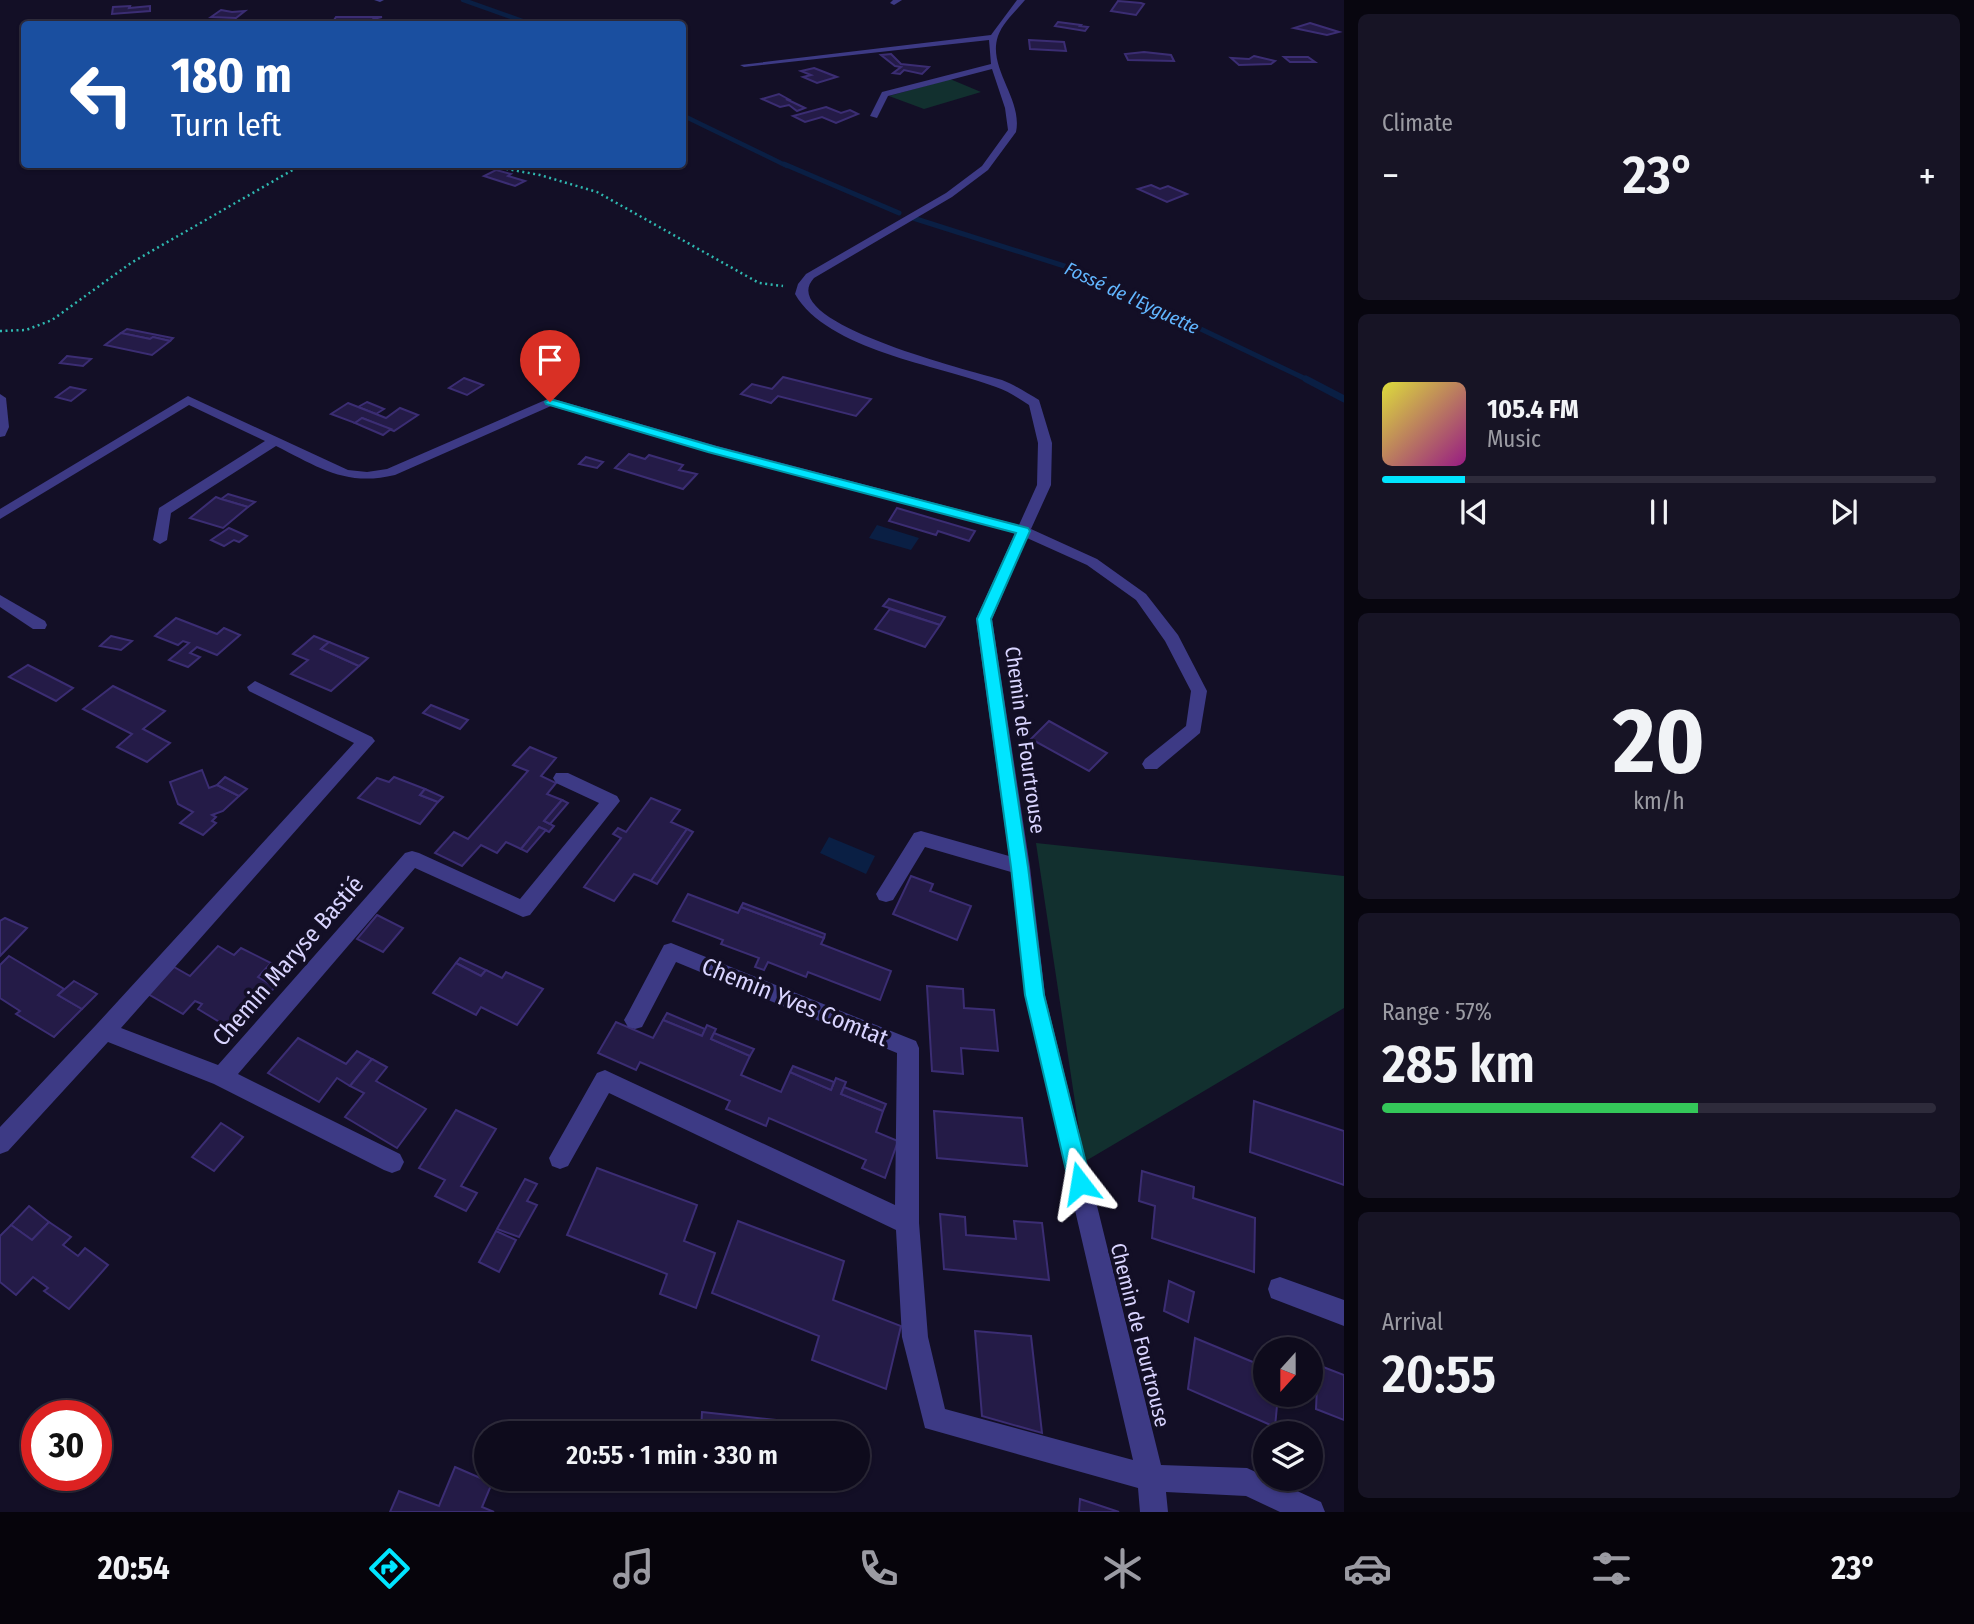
<!DOCTYPE html>
<meta charset="utf-8">
<style>
:root{--surface:#0e0b1c;--page:#171425;--text:#f1f3f6;--muted:#9b9ba3;--line:#2e2b3b;--accent:#00e5ff}
body{margin:0;font-family:"Fira Sans Condensed",sans-serif;background:var(--page);color:var(--text);height:100vh;display:flex;flex-direction:column;font-size:26px;white-space:nowrap}
*{box-sizing:border-box;margin:0}
p{font-size:23px;color:var(--muted)}
.icon{flex:none;width:38px;height:38px;fill:none;stroke:currentColor;stroke-width:2;stroke-linecap:round;stroke-linejoin:round}
.map{position:relative;flex:1;overflow:hidden}
.sheet{display:flex;flex-direction:column;gap:14px;padding:14px;background:#08060f;width:630px}
.sheet>*{flex:none}
.hud{position:absolute;left:21px;top:21px;width:665px;height:147px;border-radius:7px;box-shadow:0 2px 5px #0004,0 0 0 2px var(--line);background:#1a4fa0;color:#fff;overflow:hidden}
.needle{width:46px;rotate:201deg}
.controls{position:absolute;left:1253px;top:1337px;display:grid;gap:14px}
.controls a{display:grid;place-items:center;width:70px;height:70px;border-radius:50%;background:var(--surface);box-shadow:0 2px 5px #0004,0 0 0 2px var(--line);font-size:35px}
.speed{position:absolute;left:21px;top:1400px;display:flex;gap:14px;font-size:35px;font-weight:700;text-align:center}
.speed>*{display:grid;place-content:center;width:91px;height:91px;border-radius:50%;background:var(--surface);box-shadow:0 2px 5px #0004,0 0 0 2px var(--line);line-height:1}
.speed .limit{border:10px solid #d22;background:#fff;color:#111}
.pin{position:absolute;display:grid;place-items:center;width:60px;height:60px;color:#fff;margin:-72px -30px;border-radius:50% 50% 50% 0;rotate:-45deg;box-shadow:0 0 7px #0007}
.pin .icon{rotate:45deg}
.me{position:absolute;width:77px;margin:-38px;rotate:346deg;stroke-linejoin:round;filter:drop-shadow(0 0 5px #0008)}
.turn{display:flex;align-items:center;gap:24px;height:147px;padding:0 35px;font-size:32px}
.turn .icon{width:91px;height:91px;stroke-width:2.5}
.turn b{display:block;font-size:49px;line-height:60px}
.big{font-size:52px;font-weight:600;line-height:1.1}
.sheet .widget{flex:1;display:flex;flex-direction:column;justify-content:center;gap:10px;min-width:0;padding:0 24px;border-radius:10px;background:var(--page)}
.sheet .dial{align-items:center;gap:0}
.dial b{font-size:91px;line-height:1}
.song{display:flex;align-items:center;gap:21px}
.cover{width:84px;height:84px;border-radius:10px;background:linear-gradient(135deg,hsl(60 70% 55%),hsl(310 70% 35%))}
.played{height:7px;border-radius:4px;background:linear-gradient(90deg,var(--accent) 15%,var(--line) 15%)}
.keys{display:flex;justify-content:space-around;direction:ltr}
.heat{display:flex;justify-content:space-between;align-items:center;font-size:38px;direction:ltr}
.charge{height:10px;border-radius:5px;background:linear-gradient(90deg,#34c759 57%,var(--line) 0)}
.trip{position:absolute;left:474px;top:1421px;width:396px;height:70px;border-radius:35px;background:var(--surface);box-shadow:0 2px 5px #0004,0 0 0 2px var(--line);font-weight:600;line-height:70px;text-align:center}
.tabs{display:flex;height:112px;justify-content:space-around;align-items:center;background:#06040b;color:var(--muted)}
.tabs .icon{width:49px;height:49px}
.tabs .on{color:var(--accent)}
.tabs b{font-size:32px;color:var(--text)}
main{display:flex;flex:1;min-height:0}
.map>svg:first-child{display:block}
</style>
<main>
<div class="map">
<svg width="1344" height="1512" viewBox="0 0 1344 1512">
<rect width="100%" height="100%" fill="#130f26"/>
<g fill="#12302f">
<path d="M 950,79 L 981,92 L 924,109 L 889,96 Z"/>
<path d="M 1036,843 L 1344,876 L 1344,1008 L 1084,1162 Z"/>
</g>
<g fill="#0a1f44">
<path d="M 877,525 L 919,538 L 911,550 L 869,538 Z"/>
<path d="M 829,837 L 875,856 L 866,874 L 820,853 Z"/>
</g>
<g fill="none" stroke-linecap="round" stroke-linejoin="round">
<g stroke="#0a1f44" stroke-width="4.5">
<path d="M 463,0 L 531,24"/>
<path d="M 682,115 L 787,166"/>
</g>
<g stroke="#0a1f44" stroke-width="5">
<path d="M 784,164 L 899,213"/>
<path d="M 913,218 L 1077,270 L 1310,381"/>
</g>
<path stroke="#0a1f44" stroke-width="7" d="M 1306,379 L 1344,399"/>
</g>
<g fill="#241b47" stroke="#3b2d73" stroke-width="2">
<path d="M 1118,1 L 1141,3 L 1144,4 L 1136,15 L 1111,11 Z"/>
<path d="M 130,6 L 129,8 L 150,6 L 150,11 L 112,14 L 113,7 Z"/>
<path d="M 221,10 L 232,12 L 245,11 L 236,18 L 211,17 Z"/>
<path d="M 336,17 L 382,17 L 373,19 L 371,23 L 320,23 L 321,20 L 334,20 Z"/>
<path d="M 1058,22 L 1081,25 L 1080,26 L 1088,27 L 1085,31 L 1055,26 Z"/>
<path d="M 1310,23 L 1339,32 L 1327,35 L 1294,28 Z"/>
<path d="M 1029,40 L 1064,42 L 1066,51 L 1030,49 Z"/>
<path d="M 1144,52 L 1171,55 L 1174,61 L 1128,60 L 1125,54 Z"/>
<path d="M 891,54 L 901,64 L 929,67 L 922,74 L 904,70 L 900,74 L 893,73 L 901,67 L 895,66 L 881,55 Z"/>
<path d="M 1254,56 L 1275,61 L 1271,64 L 1239,65 L 1231,58 L 1249,59 Z"/>
<path d="M 1284,57 L 1308,57 L 1315,62 L 1290,62 Z"/>
<path d="M 814,68 L 837,77 L 817,83 L 803,77 L 811,75 L 801,71 Z"/>
<path d="M 779,94 L 788,99 L 786,99 L 805,108 L 797,111 L 789,105 L 780,107 L 762,99 Z"/>
<path d="M 826,107 L 841,113 L 850,110 L 858,114 L 836,123 L 822,117 L 805,122 L 793,116 Z"/>
<path d="M 496,170 L 511,174 L 508,176 L 525,181 L 515,186 L 484,176 Z"/>
<path d="M 1151,185 L 1160,189 L 1168,186 L 1187,194 L 1167,202 L 1138,189 Z"/>
<path d="M 127,329 L 173,338 L 170,341 L 153,337 L 150,339 L 121,333 Z"/>
<path d="M 121,333 L 150,339 L 153,337 L 170,341 L 152,355 L 105,345 Z"/>
<path d="M 67,356 L 91,359 L 83,366 L 60,363 Z"/>
<path d="M 783,377 L 871,399 L 856,416 L 778,396 L 771,403 L 741,394 L 752,384 L 772,389 Z"/>
<path d="M 464,378 L 483,385 L 467,395 L 449,388 Z"/>
<path d="M 70,387 L 85,390 L 71,401 L 56,397 Z"/>
<path d="M 367,402 L 384,409 L 376,414 L 358,407 Z"/>
<path d="M 348,403 L 386,418 L 400,408 L 418,415 L 394,431 L 362,418 L 355,423 L 331,414 Z"/>
<path d="M 362,418 L 391,429 L 383,435 L 355,423 Z"/>
<path d="M 629,454 L 645,459 L 649,455 L 683,465 L 679,470 L 697,474 L 683,489 L 615,468 Z"/>
<path d="M 586,457 L 603,462 L 597,468 L 579,464 Z"/>
<path d="M 228,494 L 255,502 L 248,507 L 221,499 Z"/>
<path d="M 216,497 L 221,499 L 248,507 L 223,528 L 190,518 Z"/>
<path d="M 897,508 L 975,531 L 969,541 L 938,531 L 936,535 L 889,521 Z"/>
<path d="M 229,528 L 247,536 L 239,542 L 234,540 L 224,546 L 211,540 Z"/>
<path d="M 889,599 L 945,617 L 940,625 L 883,606 Z"/>
<path d="M 890,609 L 940,625 L 925,647 L 875,629 Z"/>
<path d="M 176,618 L 217,634 L 224,628 L 240,635 L 217,655 L 197,647 L 190,653 L 200,657 L 188,667 L 169,660 L 189,643 L 183,641 L 178,645 L 155,636 Z"/>
<path d="M 111,636 L 132,641 L 121,650 L 100,646 Z"/>
<path d="M 314,636 L 329,642 L 321,649 L 359,666 L 331,691 L 291,674 L 308,660 L 293,654 Z"/>
<path d="M 329,642 L 368,658 L 359,666 L 321,649 Z"/>
<path d="M 28,665 L 73,688 L 56,701 L 9,677 Z"/>
<path d="M 113,686 L 165,711 L 143,729 L 170,743 L 147,762 L 117,747 L 132,734 L 83,709 Z"/>
<path d="M 431,705 L 468,720 L 460,729 L 423,713 Z"/>
<path d="M 1049,721 L 1107,753 L 1089,771 L 1031,739 Z"/>
<path d="M 530,747 L 556,758 L 541,776 L 556,783 L 547,794 L 562,800 L 544,821 L 554,826 L 549,832 L 539,827 L 521,849 L 506,842 L 497,853 L 481,845 L 462,866 L 435,853 L 454,832 L 468,839 L 528,771 L 513,765 Z"/>
<path d="M 202,770 L 209,788 L 217,785 L 239,796 L 223,811 L 212,815 L 216,817 L 212,821 L 216,823 L 203,835 L 180,823 L 193,812 L 178,804 L 170,782 Z"/>
<path d="M 225,777 L 247,789 L 239,796 L 217,785 Z"/>
<path d="M 394,777 L 425,789 L 420,795 L 438,802 L 420,824 L 358,798 L 377,778 L 389,782 Z"/>
<path d="M 425,789 L 443,797 L 438,802 L 420,795 Z"/>
<path d="M 651,798 L 680,810 L 671,822 L 687,829 L 651,881 L 634,874 L 614,901 L 584,887 L 621,838 L 613,834 L 618,828 L 626,832 Z"/>
<path d="M 562,800 L 568,803 L 550,824 L 544,821 Z"/>
<path d="M 539,827 L 546,830 L 527,852 L 521,849 Z"/>
<path d="M 687,829 L 693,832 L 657,884 L 651,881 Z"/>
<path d="M 911,876 L 933,884 L 930,891 L 971,906 L 957,940 L 893,914 Z"/>
<path d="M 688,894 L 738,913 L 741,907 L 824,938 L 821,944 L 891,971 L 880,1000 L 808,972 L 806,977 L 768,962 L 764,970 L 755,967 L 759,958 L 721,944 L 723,940 L 673,921 Z"/>
<path d="M 743,903 L 825,934 L 824,938 L 741,907 Z"/>
<path d="M 377,915 L 403,928 L 383,952 L 357,939 Z"/>
<path d="M 5,918 L 27,928 L 0,956 L 0,921 Z"/>
<path d="M 218,946 L 234,955 L 241,948 L 271,963 L 258,977 L 275,987 L 236,1032 L 198,1009 L 202,1004 L 195,1001 L 183,1014 L 148,994 L 174,967 L 190,976 Z"/>
<path d="M 9,956 L 64,989 L 58,995 L 82,1009 L 54,1037 L 16,1014 L 20,1011 L 0,998 L 0,965 Z"/>
<path d="M 460,958 L 486,970 L 481,976 L 456,963 Z"/>
<path d="M 456,963 L 481,976 L 486,970 L 502,978 L 506,972 L 543,989 L 517,1025 L 481,1007 L 476,1015 L 433,993 Z"/>
<path d="M 74,981 L 97,994 L 82,1009 L 58,995 Z"/>
<path d="M 927,986 L 963,989 L 964,1008 L 994,1010 L 998,1051 L 961,1048 L 963,1074 L 932,1071 Z"/>
<path d="M 667,1013 L 705,1029 L 702,1036 L 663,1020 Z"/>
<path d="M 663,1020 L 702,1036 L 707,1025 L 716,1029 L 711,1039 L 750,1056 L 741,1075 L 781,1092 L 790,1072 L 831,1090 L 836,1078 L 846,1082 L 841,1094 L 883,1111 L 876,1132 L 898,1141 L 885,1178 L 862,1168 L 866,1160 L 769,1118 L 766,1126 L 726,1109 L 730,1101 L 640,1062 L 636,1070 L 598,1053 L 616,1022 L 653,1038 Z"/>
<path d="M 714,1033 L 754,1049 L 750,1056 L 711,1039 Z"/>
<path d="M 298,1038 L 346,1064 L 357,1051 L 372,1059 L 350,1086 L 337,1078 L 319,1102 L 268,1073 Z"/>
<path d="M 372,1059 L 387,1067 L 376,1081 L 426,1109 L 397,1148 L 345,1117 L 364,1093 L 350,1086 Z"/>
<path d="M 793,1066 L 834,1082 L 831,1090 L 790,1072 Z"/>
<path d="M 844,1087 L 886,1104 L 883,1111 L 841,1094 Z"/>
<path d="M 1254,1101 L 1344,1131 L 1344,1185 L 1250,1152 Z"/>
<path d="M 456,1110 L 496,1129 L 461,1186 L 477,1193 L 466,1211 L 435,1196 L 445,1180 L 419,1168 Z"/>
<path d="M 934,1111 L 1022,1118 L 1027,1166 L 937,1158 Z"/>
<path d="M 221,1123 L 243,1137 L 214,1171 L 192,1157 Z"/>
<path d="M 597,1168 L 697,1205 L 684,1241 L 715,1253 L 696,1308 L 660,1294 L 667,1274 L 567,1235 Z"/>
<path d="M 1142,1171 L 1194,1187 L 1193,1198 L 1255,1218 L 1254,1272 L 1152,1238 L 1155,1206 L 1139,1201 Z"/>
<path d="M 525,1179 L 537,1184 L 527,1201 L 537,1205 L 519,1237 L 497,1229 Z"/>
<path d="M 29,1206 L 49,1222 L 32,1240 L 11,1225 Z"/>
<path d="M 940,1214 L 965,1217 L 966,1235 L 1016,1239 L 1014,1221 L 1042,1223 L 1049,1280 L 944,1269 Z"/>
<path d="M 738,1221 L 844,1261 L 833,1300 L 901,1326 L 886,1389 L 812,1360 L 819,1336 L 712,1293 Z"/>
<path d="M 49,1222 L 71,1237 L 63,1245 L 78,1256 L 85,1248 L 108,1265 L 69,1309 L 44,1291 L 48,1288 L 33,1277 L 16,1295 L 0,1282 L 0,1236 L 11,1225 L 32,1240 Z"/>
<path d="M 496,1231 L 516,1240 L 499,1272 L 479,1262 Z"/>
<path d="M 1169,1281 L 1194,1292 L 1188,1322 L 1164,1311 Z"/>
<path d="M 975,1331 L 1031,1336 L 1042,1433 L 982,1416 Z"/>
<path d="M 1195,1338 L 1265,1367 L 1265,1395 L 1278,1395 L 1275,1427 L 1188,1389 Z"/>
<path d="M 1318,1365 L 1344,1375 L 1344,1420 L 1316,1409 Z"/>
<path d="M 702,1412 L 814,1424 L 813,1433 L 701,1433 Z"/>
<path d="M 455,1467 L 492,1483 L 482,1507 L 494,1512 L 390,1512 L 399,1491 L 439,1506 Z"/>
<path d="M 777,1479 L 811,1479 L 811,1486 L 777,1480 Z"/>
<path d="M 1080,1499 L 1119,1512 L 1079,1512 Z"/>
</g>
<g fill="none" stroke-linecap="round" stroke-linejoin="round">
<g stroke="#2fb8b0" stroke-width="2" stroke-dasharray="2 2.5" stroke-linecap="butt">
<path d="M 479,164 L 488,166"/>
<path d="M 300,166 L 303,164"/>
</g>
<g stroke="#2fb8b0" stroke-width="2.5" stroke-dasharray="2 3.5" stroke-linecap="butt">
<path d="M 479,164 L 540,175 L 597,192 L 759,283 L 783,286"/>
<path d="M 0,331 L 26,330 L 52,320 L 131,263 L 303,164"/>
</g>
<g fill="#3d3a85" fill-rule="evenodd">
<path d="M 374,0 L 384,0 L 380,2 Z"/>
<path d="M 893,0 L 902,0 L 894,5 L 890,3 Z"/>
<path d="M 1017,0 L 1025,0 C 1016,11 1003,22 998,36 C 987,68 1023,99 1016,132 L 988,170 L 952,197 L 814,278 C 772,323 976,372 1002,380 C 1015,385 1027,393 1039,400 L 1052,443 L 1051,485 L 1031,529 L 1097,559 L 1146,594 L 1178,635 L 1207,691 L 1200,733 L 1157,769 L 1145,769 L 1142,764 L 1145,759 L 1186,726 L 1191,691 L 1165,641 L 1136,600 L 1087,565 L 1027,538 L 992,619 L 1030,867 L 1045,995 L 1161,1465 L 1247,1468 L 1321,1502 L 1325,1512 L 1280,1512 L 1246,1496 L 1166,1492 L 1168,1512 L 1140,1512 L 1138,1488 L 925,1428 L 902,1337 L 896,1230 L 609,1093 L 568,1166 L 560,1169 L 552,1166 L 549,1158 L 597,1073 L 605,1070 L 895,1205 L 897,1053 L 676,962 L 642,1027 L 635,1029 L 628,1027 L 624,1020 L 628,1013 L 664,945 L 671,943 L 916,1041 L 919,1048 L 919,1223 L 928,1337 L 945,1409 L 1133,1460 L 1025,995 L 1011,872 L 925,847 L 893,900 L 886,902 L 879,900 L 876,894 L 914,833 L 921,831 L 1009,856 L 976,619 L 1015,533 L 707,452 L 551,406 L 395,475 C 346,487 318,467 276,446 L 171,513 L 167,540 L 160,544 L 153,540 L 159,508 L 265,441 L 189,405 L 0,519 L 0,509 L 188,396 L 348,470 L 367,472 L 387,469 L 550,398 L 717,446 L 1019,525 L 1037,485 L 1038,443 L 1029,405 C 1018,398 1008,391 996,387 C 938,365 827,350 795,294 L 798,284 L 806,274 L 946,193 L 982,166 L 1008,130 L 1005,108 L 992,69 L 888,96 L 877,118 L 870,116 L 882,92 L 991,64 L 989,40 L 744,67 L 740,65 L 991,35 Z"/>
<path d="M 0,394 L 6,398 L 9,427 L 5,436 L 0,437 Z"/>
<path d="M 0,595 L 45,621 L 47,625 L 45,629 L 33,629 L 0,607 Z"/>
<path d="M 255,681 L 372,737 L 375,741 L 121,1028 L 218,1065 L 405,853 L 412,851 L 419,853 L 520,899 L 599,803 L 556,783 L 553,778 L 556,773 L 568,773 L 617,796 L 620,801 L 530,915 L 523,917 L 415,868 L 238,1074 L 400,1154 L 404,1162 L 400,1170 L 392,1173 L 384,1170 L 214,1084 L 108,1042 L 8,1151 L 0,1154 L 0,1127 L 97,1024 L 354,743 L 249,691 L 247,687 Z"/>
<path d="M 1280,1277 L 1344,1300 L 1344,1326 L 1271,1298 L 1268,1289 L 1271,1280 Z"/>
</g>
</g>
<path fill="#00e5ff" stroke="#0095a6" stroke-width="2" d="M 550,399 L 716,447 L 1028,528 L 1030,531 L 991,619 L 1028,867 L 1044,995 L 1091,1183 L 1087,1190 L 1080,1193 L 1072,1190 L 1069,1183 L 1025,995 L 1011,867 L 977,619 L 1016,533 L 708,452 L 546,404 L 545,402 Z"/>
<g text-anchor="middle" dominant-baseline="central" stroke-width="7" stroke-linejoin="round" paint-order="stroke">
<g font-size="19" font-style="italic" fill="#62b6ff" stroke="#130f26">
<text transform="translate(1132 298) rotate(25)">Fossé de l'Eyguette</text>
</g>
<g font-size="21" fill="#d9d4ff" stroke="#130f26">
<text transform="translate(1025 740) rotate(82)">Chemin de Fourtrouse</text>
<text transform="translate(1140 1335) rotate(76)">Chemin de Fourtrouse</text>
</g>
<g font-size="24" fill="#d9d4ff" stroke="#130f26">
<text transform="translate(288 961) rotate(-49)">Chemin Maryse Bastié</text>
<text transform="translate(795 1002) rotate(22)">Chemin Yves Comtat</text>
</g>
</g>
</svg>
<div class="controls">
<a><svg class="needle" viewBox="-14 -14 28 28"><path d="M0-13l5 13h-10z" fill="#e53935"/><path d="M0 13l5-13h-10z" fill="#9b9ba3"/></svg></a>
<a><svg class="icon" aria-label="layers" viewBox="0 0 24 24"><path d="M12 4l9 5-9 5-9-5zM3 14l9 5 9-5"/></svg></a>
</div>
<div class="speed"><div class="limit">30</div></div>
<div class="pin" style="left:550px;top:402px;background:#d93025"><svg class="icon" aria-label="arrive" viewBox="0 0 24 24"><path d="M6 21V4h12l-3 4 3 4H6"/></svg></div>
<svg class="me" style="left:1080px;top:1183px" viewBox="-20 -20 40 40"><path d="M0-17L14 15 0 8-14 15z" fill="#00e5ff" stroke="#fff" stroke-width="4"/></svg>
<div class="trip">20:55 · 1 min · 330 m</div>
<div class="hud">
<div class="turn"><svg class="icon" aria-label="left" viewBox="0 0 24 24"><path d="M17 20v-9H6M10 6l-5 5 5 5"/></svg><div><b>180 m</b>Turn left</div></div>
</div>
</div>
<section class="sheet">
<div class="widget"><p>Climate</p>
<div class="heat"><a>−</a><b class="big">23°</b><a>+</a></div>
</div>
<div class="widget">
<div class="song"><i class="cover"></i><div><b>105.4 FM</b><p>Music</p></div></div>
<div class="played"></div>
<div class="keys"><svg class="icon" aria-label="previous" viewBox="0 0 24 24"><path d="M18 5L8 12l10 7zM5 5v14"/></svg><svg class="icon" aria-label="pause" viewBox="0 0 24 24"><path d="M8 5v14M16 5v14"/></svg><svg class="icon" aria-label="next" viewBox="0 0 24 24"><path d="M6 5l10 7-10 7zM19 5v14"/></svg></div>
</div>
<div class="widget dial"><b>20</b><p>km/h</p></div>
<div class="widget"><p>Range · 57%</p><b class="big">285 km</b><div class="charge"></div></div>
<div class="widget"><p>Arrival</p><b class="big">20:55</b></div>
</section>
</main>
<nav class="tabs">
<b>20:54</b>
<svg class="icon on" aria-label="directions" viewBox="0 0 24 24"><path d="M12 3l9 9-9 9-9-9zM9 14v-3h6M13 9l2 2-2 2"/></svg>
<svg class="icon" aria-label="music" viewBox="0 0 24 24"><path d="M9 18V5l10-2v13"/><circle cx="6" cy="18" r="3"/><circle cx="16" cy="16" r="3"/></svg>
<svg class="icon" aria-label="phone" viewBox="0 0 24 24"><path d="M5 4h4l2 5-3 2q2 4 5 5l2-3 5 2v4C11 20 4 13 5 4z"/></svg>
<svg class="icon" aria-label="climate" viewBox="0 0 24 24"><path d="M12 3v18M4 7l16 10M4 17L20 7"/></svg>
<svg class="icon" aria-label="car" viewBox="0 0 24 24"><path d="M5 17H2v-5l4-1 3-4h7l3 4 3 1v5h-3M9 17h6M6 11h13"/><circle cx="7" cy="17" r="2"/><circle cx="17" cy="17" r="2"/></svg>
<svg class="icon" aria-label="filters" viewBox="0 0 24 24"><path d="M4 7h16M4 17h16"/><circle cx="9" cy="7" r="2"/><circle cx="15" cy="17" r="2"/></svg>
<b>23°</b>
</nav>
